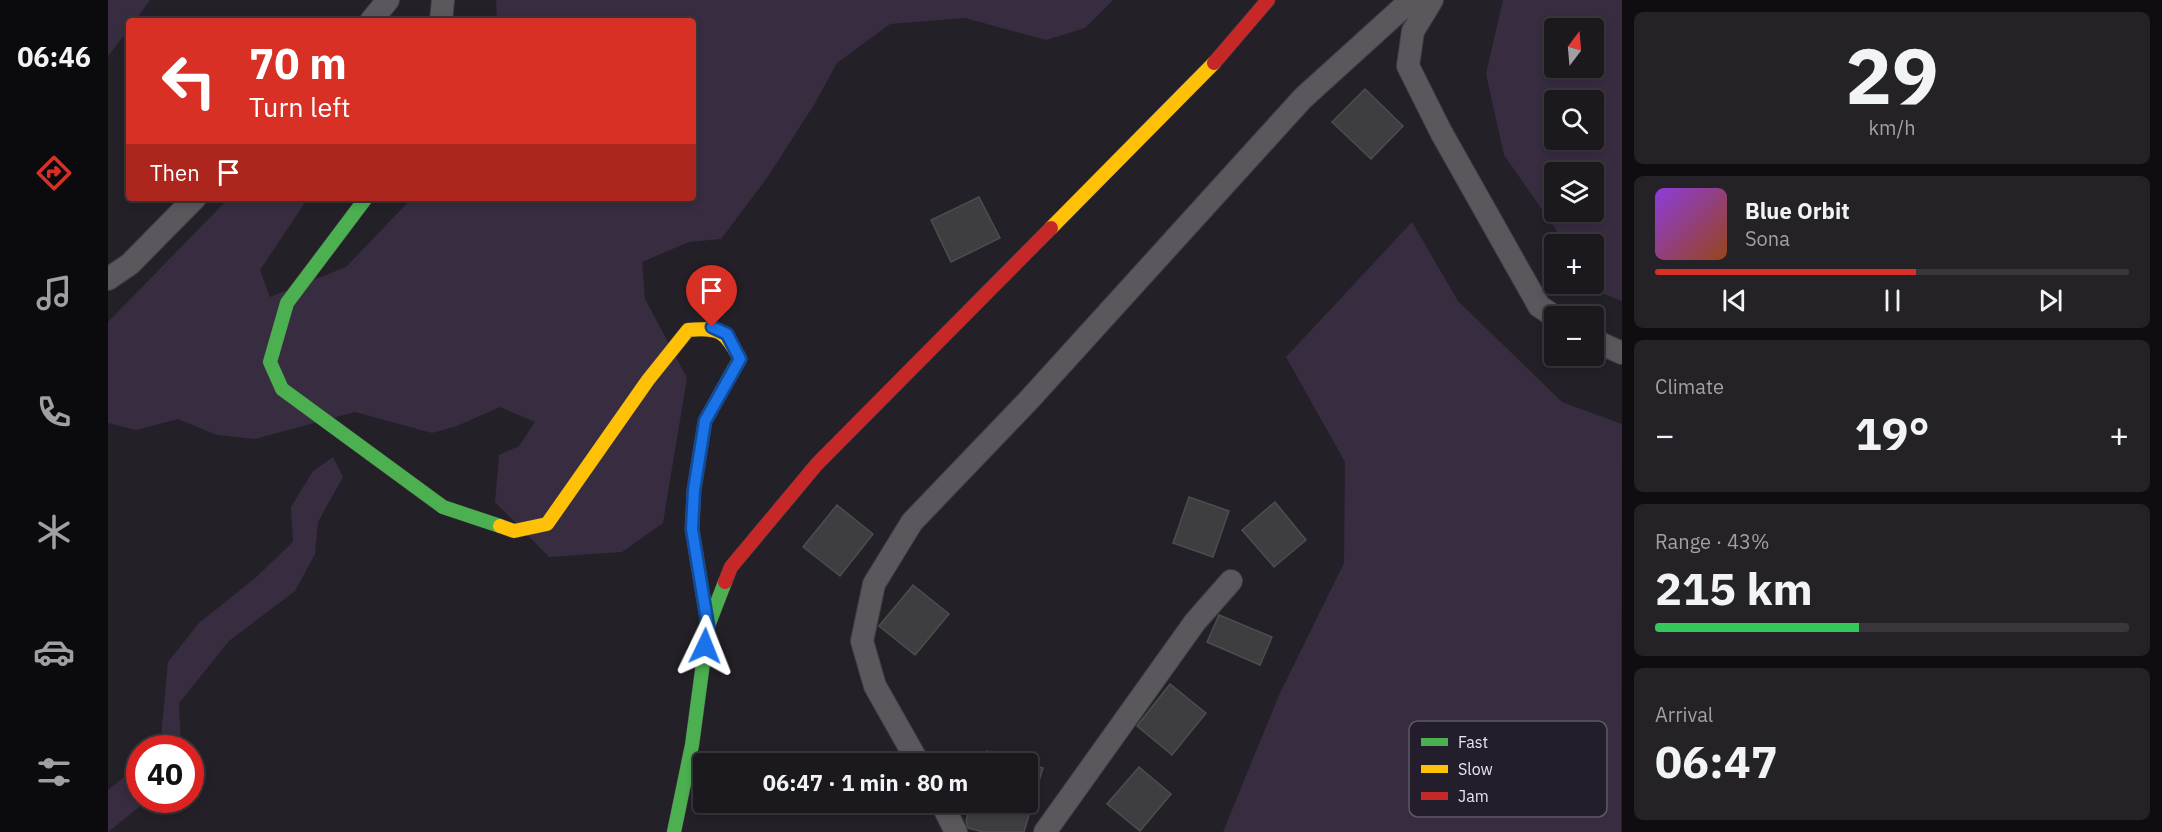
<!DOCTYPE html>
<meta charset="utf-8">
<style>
:root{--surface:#1b181e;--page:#242127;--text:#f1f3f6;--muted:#a0a0a4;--line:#39373c;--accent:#d93025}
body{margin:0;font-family:"IBM Plex Sans",sans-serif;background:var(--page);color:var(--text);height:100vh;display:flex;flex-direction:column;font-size:22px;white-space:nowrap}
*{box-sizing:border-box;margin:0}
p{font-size:20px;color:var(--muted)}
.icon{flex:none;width:33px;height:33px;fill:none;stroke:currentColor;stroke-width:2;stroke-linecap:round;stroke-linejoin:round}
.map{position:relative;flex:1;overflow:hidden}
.panel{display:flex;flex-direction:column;gap:12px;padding:12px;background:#0f0d10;width:540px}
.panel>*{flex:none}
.top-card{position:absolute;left:18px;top:18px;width:570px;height:183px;border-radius:6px;box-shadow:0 3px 9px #0003,0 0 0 2px var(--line);background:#d93025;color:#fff;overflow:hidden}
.needle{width:39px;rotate:16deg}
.tools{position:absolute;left:1436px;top:18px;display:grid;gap:12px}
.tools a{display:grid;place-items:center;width:60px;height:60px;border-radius:6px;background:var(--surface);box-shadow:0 3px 9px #0003,0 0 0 2px var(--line);font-size:30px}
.speed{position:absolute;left:18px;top:735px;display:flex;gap:12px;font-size:30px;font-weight:700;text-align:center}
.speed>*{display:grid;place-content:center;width:78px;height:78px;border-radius:50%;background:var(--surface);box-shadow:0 3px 9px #0003,0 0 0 2px var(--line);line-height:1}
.speed .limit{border:9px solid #d22;background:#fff;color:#111}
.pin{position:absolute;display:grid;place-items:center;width:51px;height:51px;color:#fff;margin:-62px -26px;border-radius:50% 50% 50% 0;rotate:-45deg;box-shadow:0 0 6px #0007}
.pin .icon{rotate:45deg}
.me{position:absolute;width:66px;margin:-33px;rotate:2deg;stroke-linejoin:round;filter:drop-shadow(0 0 4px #0008)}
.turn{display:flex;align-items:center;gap:21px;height:126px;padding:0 24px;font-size:27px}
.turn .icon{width:78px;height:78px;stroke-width:2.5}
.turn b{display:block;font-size:42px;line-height:51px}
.then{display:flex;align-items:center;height:57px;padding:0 24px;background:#0003;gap:12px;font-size:22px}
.big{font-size:45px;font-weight:700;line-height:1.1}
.panel .tile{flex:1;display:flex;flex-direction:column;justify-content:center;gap:9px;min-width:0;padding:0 21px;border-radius:9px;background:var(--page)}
.panel .dial{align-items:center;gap:0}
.dial b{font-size:78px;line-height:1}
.song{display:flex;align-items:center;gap:18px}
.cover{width:72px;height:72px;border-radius:9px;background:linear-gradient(135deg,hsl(270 70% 55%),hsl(20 70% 35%))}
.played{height:6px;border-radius:3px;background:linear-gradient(90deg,var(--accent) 55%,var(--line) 55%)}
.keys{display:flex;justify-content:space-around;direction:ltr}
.heat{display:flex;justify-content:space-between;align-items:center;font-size:33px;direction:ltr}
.charge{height:9px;border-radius:4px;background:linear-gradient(90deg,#34c759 43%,var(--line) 0)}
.trip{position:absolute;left:585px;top:753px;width:345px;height:60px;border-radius:6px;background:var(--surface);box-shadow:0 3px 9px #0003,0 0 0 2px var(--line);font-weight:700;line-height:60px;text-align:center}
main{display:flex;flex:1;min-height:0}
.tabs{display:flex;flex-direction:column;width:108px;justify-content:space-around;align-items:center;background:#0b0a0c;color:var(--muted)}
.tabs .icon{width:42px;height:42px}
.tabs .active{color:var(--accent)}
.tabs b{font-size:27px;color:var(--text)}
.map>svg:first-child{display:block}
</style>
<main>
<nav class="tabs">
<b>06:46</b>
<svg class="icon active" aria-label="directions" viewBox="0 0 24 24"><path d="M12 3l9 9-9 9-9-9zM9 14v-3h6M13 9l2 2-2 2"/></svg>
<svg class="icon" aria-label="music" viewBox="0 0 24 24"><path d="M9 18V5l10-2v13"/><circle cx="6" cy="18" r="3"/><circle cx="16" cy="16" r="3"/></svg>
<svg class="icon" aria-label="phone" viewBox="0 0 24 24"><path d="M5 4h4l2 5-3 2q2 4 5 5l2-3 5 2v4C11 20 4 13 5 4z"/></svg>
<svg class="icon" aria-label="climate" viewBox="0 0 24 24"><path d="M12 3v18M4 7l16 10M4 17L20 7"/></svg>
<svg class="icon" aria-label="car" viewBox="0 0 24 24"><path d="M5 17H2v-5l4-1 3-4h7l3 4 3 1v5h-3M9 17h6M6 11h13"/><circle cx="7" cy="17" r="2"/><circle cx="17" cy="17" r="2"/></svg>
<svg class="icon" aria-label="filters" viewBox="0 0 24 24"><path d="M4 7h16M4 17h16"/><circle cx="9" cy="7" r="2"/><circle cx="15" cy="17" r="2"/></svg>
</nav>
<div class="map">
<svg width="1514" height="832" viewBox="0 0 1514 832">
<rect width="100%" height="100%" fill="#242028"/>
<g fill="#372c40" fill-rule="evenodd">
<path d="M 0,0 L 42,0 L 27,21 L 21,21 L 21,29 L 0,56 Z"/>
<path d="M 388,0 L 1005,0 L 977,28 L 938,40 L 857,18 L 782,24 L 729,63 L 707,103 L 661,175 L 613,239 L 581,242 L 534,262 L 537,299 L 579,378 L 555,523 L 514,552 L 441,557 L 387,502 L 391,455 L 411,446 L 427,422 L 392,407 L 349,426 L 324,433 L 247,412 L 147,439 L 109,435 L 70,419 L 28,430 L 0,423 L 0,322 L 121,198 L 200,198 L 152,270 L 162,297 L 238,267 L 304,198 L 585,198 L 585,21 L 389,21 Z"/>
<path d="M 1395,0 L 1514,0 L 1514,301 L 1491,292 L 1485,283 L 1485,244 L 1458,244 L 1396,155 L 1378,74 ZM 1485,28 L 1485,68 L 1446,68 L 1446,28 ZM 1485,100 L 1485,140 L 1446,140 L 1446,100 ZM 1485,172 L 1485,212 L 1446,212 L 1446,172 Z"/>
<path d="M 1304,222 L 1350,301 L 1454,402 L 1514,424 L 1513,832 L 1115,832 L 1171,695 L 1236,563 L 1237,462 L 1178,357 Z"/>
<path d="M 225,457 L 235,477 L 210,522 L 207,554 L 187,591 L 121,641 L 71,703 L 73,748 L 52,748 L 60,662 L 91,623 L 146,579 L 185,542 L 183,507 L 205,471 Z"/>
<path d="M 31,765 L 32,800 L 40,800 L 0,832 L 0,790 Z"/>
</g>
<g fill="#3e3e40" stroke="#4c4d4e" stroke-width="1.5">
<path d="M 1257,89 L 1295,126 L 1263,159 L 1224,122 Z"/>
<path d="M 871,197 L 892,238 L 843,262 L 823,220 Z"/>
<path d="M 1081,497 L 1121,511 L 1105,557 L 1065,543 Z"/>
<path d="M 1167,502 L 1198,540 L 1166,567 L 1134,530 Z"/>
<path d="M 729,505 L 765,534 L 732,576 L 695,547 Z"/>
<path d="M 805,585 L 841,614 L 807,655 L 771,626 Z"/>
<path d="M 1111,615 L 1164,637 L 1152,665 L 1099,642 Z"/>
<path d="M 1062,684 L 1098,713 L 1064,755 L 1029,726 Z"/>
<path d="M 879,751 L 935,768 L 916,832 L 875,832 L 860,828 L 858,821 L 863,802 L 920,802 L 920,764 L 875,764 Z"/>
<path d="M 1031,767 L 1063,794 L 1032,831 L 999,804 Z"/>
</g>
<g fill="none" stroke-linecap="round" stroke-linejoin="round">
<defs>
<g id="street">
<path d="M 1324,0 L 1305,31 L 1300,66 L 1333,132 L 1431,306 L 1446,316"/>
<path d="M 263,21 L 280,0"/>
<path d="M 333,21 L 335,0"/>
<path d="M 0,279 L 22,264 L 87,198"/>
<path d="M 1485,340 L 1514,353"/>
<path d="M 811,764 L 767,686 L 754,641 L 766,584 L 804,522 L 920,401 L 1195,98 L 1303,0"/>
<path d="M 833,802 L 848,832"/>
<path d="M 937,832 L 1087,622 L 1123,581"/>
</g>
<g id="fast">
<path d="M 258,198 L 179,303 L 162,362 L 174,389 L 335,507 L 392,526"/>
<path d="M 600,626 L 584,529 L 586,490 L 597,421 L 626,369"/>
<path d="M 566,832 L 584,745 L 600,626 L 617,582"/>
</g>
<g id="slow">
<path d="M 943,228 L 1106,63"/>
<path d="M 392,526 L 406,531 L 439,524 L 540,380 L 580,330 C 612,327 617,331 632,359 L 626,369"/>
</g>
<g id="jam">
<path d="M 1106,63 L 1160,0"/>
<path d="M 617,582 L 623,567 L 709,464 L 943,228"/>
</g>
</defs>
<use href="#street" stroke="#413e44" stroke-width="24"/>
<use href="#fast" stroke="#413e44" stroke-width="15"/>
<use href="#slow" stroke="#413e44" stroke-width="15"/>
<use href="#jam" stroke="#413e44" stroke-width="15"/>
<use href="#street" stroke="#5a575d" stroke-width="22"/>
<use href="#fast" stroke="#4caf50" stroke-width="14"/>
<use href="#slow" stroke="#ffc107" stroke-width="14"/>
<use href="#jam" stroke="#c62828" stroke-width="14"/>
</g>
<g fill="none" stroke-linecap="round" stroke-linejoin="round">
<defs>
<path id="route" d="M 597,646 L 600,626 L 584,529 L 586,490 L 597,421 L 632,359 L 619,334 L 604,327"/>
</defs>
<use href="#route" stroke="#114b97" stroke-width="15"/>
<use href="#route" stroke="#1a73e8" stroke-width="10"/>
</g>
<rect x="1301" y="721" width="198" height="96" rx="9" fill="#241d2b" stroke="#5f5966" stroke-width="1.5"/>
<rect x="1313" y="738" width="27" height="8" fill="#4caf50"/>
<rect x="1313" y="765" width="27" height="8" fill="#ffc107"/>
<rect x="1313" y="792" width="27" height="8" fill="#c62828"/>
<g font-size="16" fill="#e9e4ee">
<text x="1350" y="748">Fast</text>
<text x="1350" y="775">Slow</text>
<text x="1350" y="802">Jam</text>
</g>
</svg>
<div class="tools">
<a><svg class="needle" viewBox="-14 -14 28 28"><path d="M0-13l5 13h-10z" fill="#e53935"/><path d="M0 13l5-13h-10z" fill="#a0a0a4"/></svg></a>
<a><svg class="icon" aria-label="search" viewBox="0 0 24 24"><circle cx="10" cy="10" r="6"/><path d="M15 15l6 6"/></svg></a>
<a><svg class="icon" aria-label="layers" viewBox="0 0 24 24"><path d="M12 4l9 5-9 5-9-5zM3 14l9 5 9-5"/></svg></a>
<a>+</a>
<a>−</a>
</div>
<div class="speed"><div class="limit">40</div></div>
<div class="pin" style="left:604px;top:327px;background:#d93025"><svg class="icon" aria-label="arrive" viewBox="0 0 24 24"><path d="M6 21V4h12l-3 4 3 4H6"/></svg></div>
<svg class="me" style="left:597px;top:646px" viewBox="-20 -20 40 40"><path d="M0-17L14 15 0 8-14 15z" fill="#1a73e8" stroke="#fff" stroke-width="4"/></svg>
<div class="trip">06:47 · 1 min · 80 m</div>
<div class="top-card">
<div class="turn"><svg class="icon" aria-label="left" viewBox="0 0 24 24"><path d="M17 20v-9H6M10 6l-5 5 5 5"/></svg><div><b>70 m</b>Turn left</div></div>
<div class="then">Then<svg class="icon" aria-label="arrive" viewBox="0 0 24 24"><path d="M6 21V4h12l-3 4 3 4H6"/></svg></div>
</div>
</div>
<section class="panel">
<div class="tile dial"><b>29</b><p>km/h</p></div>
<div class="tile">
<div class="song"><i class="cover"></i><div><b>Blue Orbit</b><p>Sona</p></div></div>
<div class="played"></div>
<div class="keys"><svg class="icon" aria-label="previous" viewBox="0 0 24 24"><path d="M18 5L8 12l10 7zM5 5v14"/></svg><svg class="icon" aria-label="pause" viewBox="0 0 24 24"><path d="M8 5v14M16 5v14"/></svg><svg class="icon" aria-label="next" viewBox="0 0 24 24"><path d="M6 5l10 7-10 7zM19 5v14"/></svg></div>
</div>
<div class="tile"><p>Climate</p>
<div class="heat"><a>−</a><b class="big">19°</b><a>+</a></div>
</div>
<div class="tile"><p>Range · 43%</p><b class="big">215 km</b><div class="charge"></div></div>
<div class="tile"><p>Arrival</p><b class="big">06:47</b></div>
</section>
</main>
